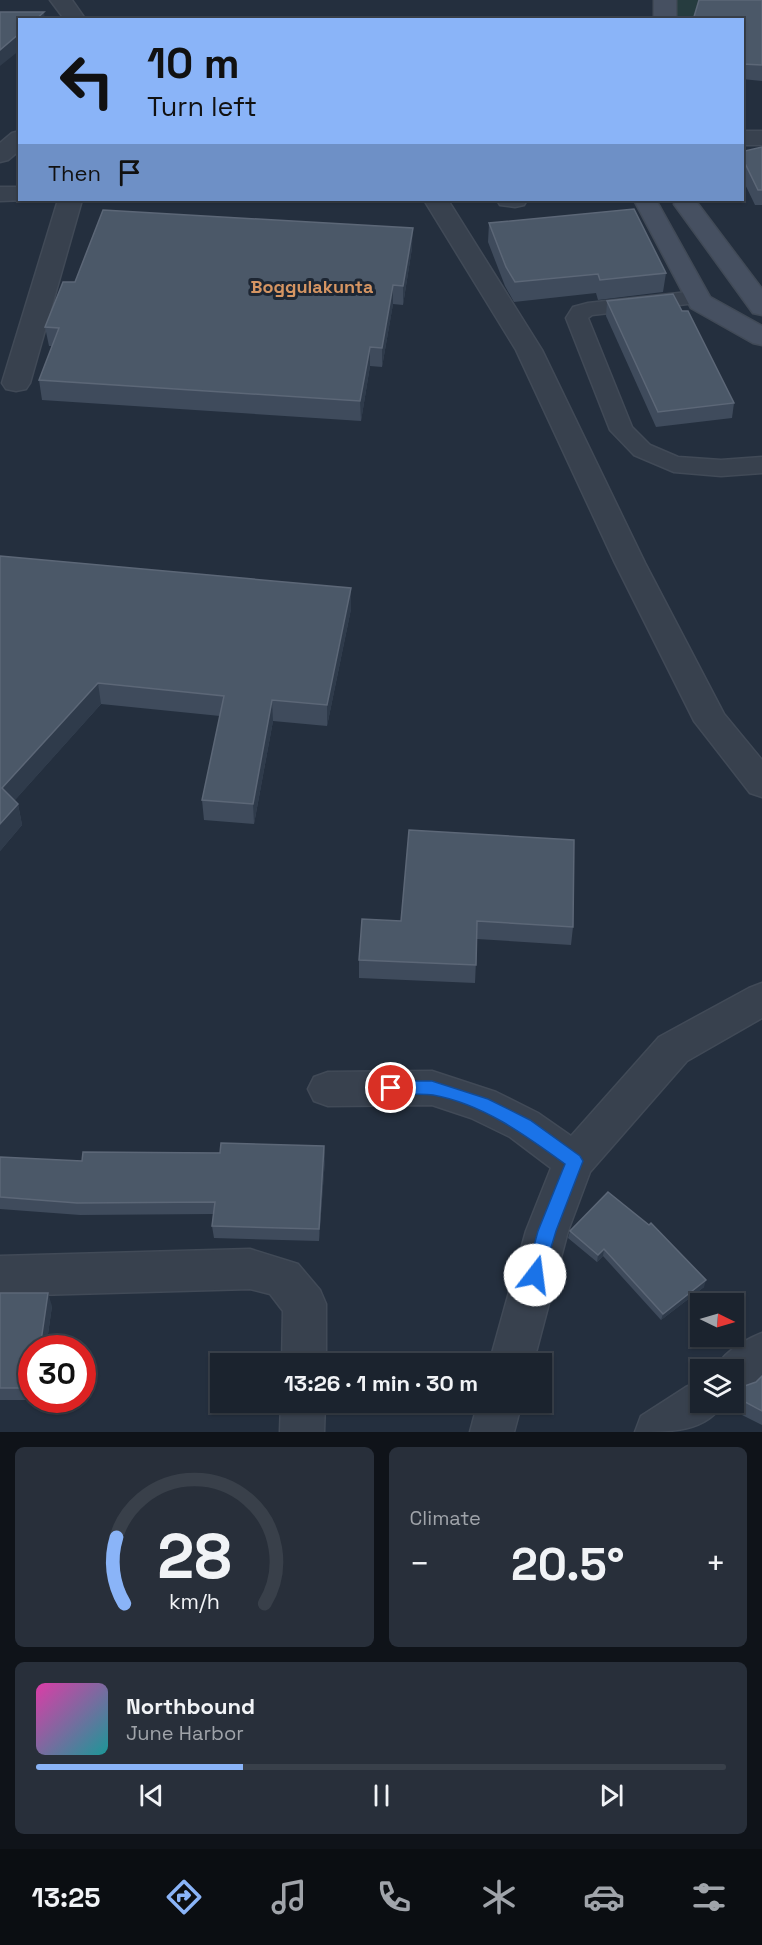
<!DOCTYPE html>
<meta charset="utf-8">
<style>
:root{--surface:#1b232e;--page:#282f3a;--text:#f1f3f6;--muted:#a0a4aa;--line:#39404a;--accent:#8ab4f8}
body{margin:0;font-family:"Space Grotesk",sans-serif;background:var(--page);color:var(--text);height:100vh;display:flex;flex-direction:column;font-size:22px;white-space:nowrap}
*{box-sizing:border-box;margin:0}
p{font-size:20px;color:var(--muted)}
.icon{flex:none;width:33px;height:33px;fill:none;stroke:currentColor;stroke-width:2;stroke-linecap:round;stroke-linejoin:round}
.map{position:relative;height:1432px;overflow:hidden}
.details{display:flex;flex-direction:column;gap:15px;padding:15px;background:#0f1319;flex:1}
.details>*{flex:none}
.banner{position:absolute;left:18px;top:18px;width:726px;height:183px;border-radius:0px;box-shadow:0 2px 4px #0004,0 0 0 2px var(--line);background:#8ab4f8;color:#111;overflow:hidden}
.needle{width:39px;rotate:95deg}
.fabs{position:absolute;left:690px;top:1293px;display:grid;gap:12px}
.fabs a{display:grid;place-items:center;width:54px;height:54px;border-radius:0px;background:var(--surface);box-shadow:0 2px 4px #0004,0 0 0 2px var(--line);font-size:30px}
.speed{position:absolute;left:18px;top:1335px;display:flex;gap:12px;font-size:30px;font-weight:700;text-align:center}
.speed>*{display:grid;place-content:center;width:78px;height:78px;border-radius:50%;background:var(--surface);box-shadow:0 2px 4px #0004,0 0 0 2px var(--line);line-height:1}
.speed .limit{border:9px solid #d22;background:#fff;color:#111}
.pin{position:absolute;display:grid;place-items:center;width:51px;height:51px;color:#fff;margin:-26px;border:3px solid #fff;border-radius:50%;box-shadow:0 2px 6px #0007}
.me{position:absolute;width:66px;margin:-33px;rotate:15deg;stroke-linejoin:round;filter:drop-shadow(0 0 4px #0008)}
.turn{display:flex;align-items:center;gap:21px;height:126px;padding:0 30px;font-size:27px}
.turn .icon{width:78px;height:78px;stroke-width:2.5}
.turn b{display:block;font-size:42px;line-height:51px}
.then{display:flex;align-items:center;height:57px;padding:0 30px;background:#0003;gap:12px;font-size:22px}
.big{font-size:45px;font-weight:800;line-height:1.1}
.details .widget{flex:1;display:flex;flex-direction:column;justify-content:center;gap:9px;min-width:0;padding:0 21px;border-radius:9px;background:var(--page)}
.details .dial{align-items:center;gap:0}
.dial svg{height:156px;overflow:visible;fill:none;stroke:var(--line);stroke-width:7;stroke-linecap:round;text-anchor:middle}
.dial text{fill:var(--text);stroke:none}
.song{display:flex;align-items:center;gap:18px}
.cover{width:72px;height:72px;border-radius:9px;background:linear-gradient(135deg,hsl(320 70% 55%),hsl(180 70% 35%))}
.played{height:6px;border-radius:3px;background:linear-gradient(90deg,var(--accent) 30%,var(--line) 30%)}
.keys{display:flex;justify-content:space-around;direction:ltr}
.heat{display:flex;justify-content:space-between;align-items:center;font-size:33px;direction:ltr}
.details .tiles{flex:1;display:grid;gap:15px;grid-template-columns:1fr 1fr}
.widget:last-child{grid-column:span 2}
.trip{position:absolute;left:210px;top:1353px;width:342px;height:60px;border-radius:0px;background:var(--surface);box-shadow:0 2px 4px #0004,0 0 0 2px var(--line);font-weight:800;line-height:60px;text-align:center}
.menu{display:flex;height:96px;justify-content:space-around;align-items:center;background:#0b0e12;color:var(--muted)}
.menu .icon{width:42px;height:42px}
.menu .on{color:var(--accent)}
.menu b{font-size:27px;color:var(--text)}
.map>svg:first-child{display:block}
</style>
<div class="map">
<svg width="762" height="1432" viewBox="0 0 762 1432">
<rect width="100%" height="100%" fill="#242f3e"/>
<path fill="#263c3f" d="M 665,0 L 703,0 L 704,19 L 665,19 Z"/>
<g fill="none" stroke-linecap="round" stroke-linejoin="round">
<defs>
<path id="service" d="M 697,291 L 705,292 L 708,297 L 705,302 L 592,315 L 588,318 L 632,427 L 650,445 L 678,457 L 721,460 L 762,457 L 762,473 L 721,476 L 674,472 L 634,455 L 610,430 L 566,318 L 573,307 L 588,303 Z"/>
<g id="minor">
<path d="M 58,200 L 82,200 L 30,383 L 26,389 L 16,391 L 6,389 L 2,383 Z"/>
<path d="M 424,200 L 448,200 L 542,350 L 645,563 L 724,714 L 762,760 L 762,797 L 750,793 L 694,721 L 615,563 L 516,350 Z"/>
<path d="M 762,983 L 762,1018 L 687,1061 L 590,1172 L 568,1231 L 533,1364 L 489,1364 L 526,1231 L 551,1168 L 510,1137 L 471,1118 L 432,1105 L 328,1106 L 314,1101 L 308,1089 L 314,1077 L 328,1072 L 432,1071 L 496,1092 L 538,1113 L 571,1136 L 659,1037 L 749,988 Z"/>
<path d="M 250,1249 L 298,1264 L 320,1290 L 326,1304 L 326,1364 L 282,1364 L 283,1311 L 270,1294 L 250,1289 L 0,1296 L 0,1256 Z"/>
<path d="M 762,1333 L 762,1382 L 750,1392 L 734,1398 L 734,1370 L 715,1370 C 723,1352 745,1340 762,1333 Z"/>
<path d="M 700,1381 L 700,1402 L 724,1402 C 707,1432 671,1432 635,1432 L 641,1416 L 686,1387 Z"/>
<path d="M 281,1402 L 325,1402 L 324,1432 L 280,1432 Z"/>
<path d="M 478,1402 L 522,1402 L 514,1432 L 470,1432 Z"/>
</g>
<g id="tertiary">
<path d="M 50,0 L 72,0 L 86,20 L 65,20 Z"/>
<path d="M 20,131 L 20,150 L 8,160 L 0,162 L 0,143 L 12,133 Z"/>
<rect x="742" y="131" width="20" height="14"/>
<path d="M 0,187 L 20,187 L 20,200 L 27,200 L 0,201 Z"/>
<path d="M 497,200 L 527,200 L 524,205 L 515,207 L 500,205 Z"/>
</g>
<g id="secondary">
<rect x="654" y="0" width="22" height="20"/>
<path d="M 634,200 L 656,200 L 710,297 L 762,326 L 762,345 L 753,343 L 691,308 Z"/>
<path d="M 677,200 L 695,200 L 762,289 L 762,315 L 753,313 L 674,204 Z"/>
</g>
</defs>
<use href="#service" stroke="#414a57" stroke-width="3"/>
<use href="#minor" stroke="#414a57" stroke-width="3"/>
<use href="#tertiary" stroke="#414a57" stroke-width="3"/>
<use href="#secondary" stroke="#414a57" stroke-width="3"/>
<use href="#service" fill="#38414e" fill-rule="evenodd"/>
<use href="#minor" fill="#38414e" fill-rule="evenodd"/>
<use href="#tertiary" fill="#38414e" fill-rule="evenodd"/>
<use href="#secondary" fill="#465061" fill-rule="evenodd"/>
</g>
<g fill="#3f4b5c">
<path d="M 762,0 L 762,81 L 742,79 L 742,20 Z"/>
<path d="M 742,146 L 745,151 L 762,147 L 762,205 L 755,205 L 742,178 Z"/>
<path d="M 489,223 L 666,273 L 663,292 L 598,300 L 596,293 L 514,302 L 505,286 L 488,242 Z"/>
<path d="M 412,248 L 403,305 L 393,304 L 382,367 L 370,366 L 361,421 L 42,400 L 39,380 L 52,346 L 49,346 L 45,327 L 75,282 Z"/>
<path d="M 607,301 L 682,311 L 734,403 L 732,418 L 656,427 L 606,316 Z"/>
<path d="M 0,556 L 351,609 L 327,726 L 273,721 L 254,824 L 204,820 L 202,800 L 220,716 L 101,704 L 14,801 L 18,804 L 22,825 L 0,851 Z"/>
<path d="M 409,830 L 573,927 L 571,945 L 477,939 L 475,983 L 359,978 L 359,960 L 401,921 Z"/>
<path d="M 324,1146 L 325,1159 L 319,1241 L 214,1238 L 212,1226 L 213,1214 L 80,1215 L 0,1209 L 0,1157 L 82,1161 Z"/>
<path d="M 570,1231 L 704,1287 L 661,1320 L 603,1256 L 597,1262 L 568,1238 Z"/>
<path d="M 0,1293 L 52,1306 L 46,1348 L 32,1348 L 32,1400 L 38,1400 L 0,1400 Z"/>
<path d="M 762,1376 L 762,1425 L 724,1406 L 725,1402 L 734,1402 L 734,1386 L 739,1388 L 756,1382 Z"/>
</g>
<g fill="#2f3b4b">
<path d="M 44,12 L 45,20 L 35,20 Z"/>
<path d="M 20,33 L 20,50 L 0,66 L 0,50 Z"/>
<path d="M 413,228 L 412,248 L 403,305 L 403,286 Z"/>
<path d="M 393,285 L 393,304 L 382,367 L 382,348 Z"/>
<path d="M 370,347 L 370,366 L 361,421 L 360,401 Z"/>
<path d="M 351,588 L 351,609 L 327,726 L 327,705 Z"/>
<path d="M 98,683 L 101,704 L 7,809 L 2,788 Z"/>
<path d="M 272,700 L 273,721 L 254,824 L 253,804 Z"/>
<path d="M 18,804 L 22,825 L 0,851 L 0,824 Z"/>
<path d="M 324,1146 L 325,1159 L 319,1241 L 319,1229 Z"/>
<path d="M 604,1249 L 603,1256 L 597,1262 L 598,1255 Z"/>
<path d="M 706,1280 L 704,1287 L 661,1320 L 663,1314 Z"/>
<path d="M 48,1293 L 52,1306 L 46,1348 L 40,1348 Z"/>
</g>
<g fill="#4b5868" stroke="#5c6777" stroke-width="1.5">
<path d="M 699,0 L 762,0 L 762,65 L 742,64 L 742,20 L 693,20 Z"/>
<path d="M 0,12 L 44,12 L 35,20 L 20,20 L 20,33 L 0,50 Z"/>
<path d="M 742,146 L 745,151 L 762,147 L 762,190 L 758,190 L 742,157 Z"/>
<path d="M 634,209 L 666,273 L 600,280 L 598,274 L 515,282 L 506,267 L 489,223 Z"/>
<path d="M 103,210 L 413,228 L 403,286 L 393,285 L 382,348 L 370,347 L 360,401 L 39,380 L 59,328 L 45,327 L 63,282 L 75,282 Z"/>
<path d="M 673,294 L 682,311 L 688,311 L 734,403 L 658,412 L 607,301 Z"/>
<path d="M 0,556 L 351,588 L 327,705 L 272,700 L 253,804 L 202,800 L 224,696 L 98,683 L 2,788 L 18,804 L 0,824 Z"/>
<path d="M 409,830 L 574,840 L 573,927 L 477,921 L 476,965 L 359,960 L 362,919 L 401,921 Z"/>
<path d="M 221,1143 L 324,1146 L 319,1229 L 212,1226 L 215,1202 L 77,1203 L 0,1197 L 0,1157 L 82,1161 L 83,1152 L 220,1153 Z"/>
<path d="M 608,1192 L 649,1225 L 651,1223 L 706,1280 L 663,1314 L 604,1249 L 598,1255 L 570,1231 Z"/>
<path d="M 0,1293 L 48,1293 L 40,1348 L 32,1348 L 32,1388 L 0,1388 Z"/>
<path d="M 762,1376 L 762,1411 L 734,1396 L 734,1386 L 736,1385 L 739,1388 L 756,1382 Z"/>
</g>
<path fill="#1a73e8" stroke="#114b97" stroke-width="1.5" d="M 391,1081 L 432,1081 L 488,1099 L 530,1120 L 580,1156 L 583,1161 L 556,1231 L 541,1281 L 535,1284 L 529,1281 L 526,1275 L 538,1231 L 565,1164 C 525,1135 483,1104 433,1095 C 420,1093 404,1095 391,1095 L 385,1093 L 382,1088 L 385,1083 Z"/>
<g text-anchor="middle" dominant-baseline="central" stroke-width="6" stroke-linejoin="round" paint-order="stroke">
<g font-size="18" font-weight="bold" fill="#d59563" stroke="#1d2633">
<text x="312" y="286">Boggulakunta</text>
</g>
</g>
</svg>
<div class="fabs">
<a><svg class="needle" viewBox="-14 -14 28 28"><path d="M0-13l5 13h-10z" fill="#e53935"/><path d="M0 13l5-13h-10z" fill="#a0a4aa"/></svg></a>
<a><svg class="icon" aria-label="layers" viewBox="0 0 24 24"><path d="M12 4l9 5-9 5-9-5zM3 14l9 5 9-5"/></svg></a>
</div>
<div class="speed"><div class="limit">30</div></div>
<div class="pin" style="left:391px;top:1088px;background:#d93025"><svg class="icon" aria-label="arrive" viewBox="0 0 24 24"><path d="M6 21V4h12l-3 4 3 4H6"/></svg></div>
<svg class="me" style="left:535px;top:1275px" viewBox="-20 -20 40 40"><circle r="19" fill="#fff"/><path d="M0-13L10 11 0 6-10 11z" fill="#1a73e8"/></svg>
<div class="trip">13:26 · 1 min · 30 m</div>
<div class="banner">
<div class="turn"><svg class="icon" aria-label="left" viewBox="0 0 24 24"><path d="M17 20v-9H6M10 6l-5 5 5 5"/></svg><div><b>10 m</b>Turn left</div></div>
<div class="then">Then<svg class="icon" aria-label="arrive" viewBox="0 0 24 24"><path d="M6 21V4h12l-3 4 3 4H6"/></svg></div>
</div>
</div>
<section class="details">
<div class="tiles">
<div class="widget dial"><svg viewBox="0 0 100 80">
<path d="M14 69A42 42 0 1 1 86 69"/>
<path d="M14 69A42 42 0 0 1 10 35" stroke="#8ab4f8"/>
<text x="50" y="56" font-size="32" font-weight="700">28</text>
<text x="50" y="72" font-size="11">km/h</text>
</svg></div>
<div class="widget"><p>Climate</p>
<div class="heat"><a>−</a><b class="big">20.5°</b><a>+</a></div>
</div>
<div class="widget">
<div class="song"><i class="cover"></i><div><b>Northbound</b><p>June Harbor</p></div></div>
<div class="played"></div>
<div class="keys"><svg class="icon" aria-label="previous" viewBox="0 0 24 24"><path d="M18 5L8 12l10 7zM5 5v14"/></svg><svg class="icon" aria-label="pause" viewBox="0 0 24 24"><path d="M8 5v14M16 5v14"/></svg><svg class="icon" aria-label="next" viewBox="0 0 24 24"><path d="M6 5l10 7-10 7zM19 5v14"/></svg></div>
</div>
</div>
</section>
<nav class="menu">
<b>13:25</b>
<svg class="icon on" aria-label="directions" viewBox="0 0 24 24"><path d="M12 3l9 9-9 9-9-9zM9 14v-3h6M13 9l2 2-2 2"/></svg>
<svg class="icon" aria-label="music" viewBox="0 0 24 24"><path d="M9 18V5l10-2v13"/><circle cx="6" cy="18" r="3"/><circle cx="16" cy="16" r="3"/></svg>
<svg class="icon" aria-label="phone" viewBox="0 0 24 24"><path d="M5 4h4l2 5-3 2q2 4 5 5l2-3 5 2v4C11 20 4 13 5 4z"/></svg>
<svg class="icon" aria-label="climate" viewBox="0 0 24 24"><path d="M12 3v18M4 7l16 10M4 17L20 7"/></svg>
<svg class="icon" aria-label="car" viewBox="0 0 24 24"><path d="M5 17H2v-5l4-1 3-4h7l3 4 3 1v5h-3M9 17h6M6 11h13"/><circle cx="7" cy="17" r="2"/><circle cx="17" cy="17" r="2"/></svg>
<svg class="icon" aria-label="filters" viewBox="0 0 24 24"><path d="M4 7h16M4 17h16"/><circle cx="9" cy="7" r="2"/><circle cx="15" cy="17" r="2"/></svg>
</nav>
